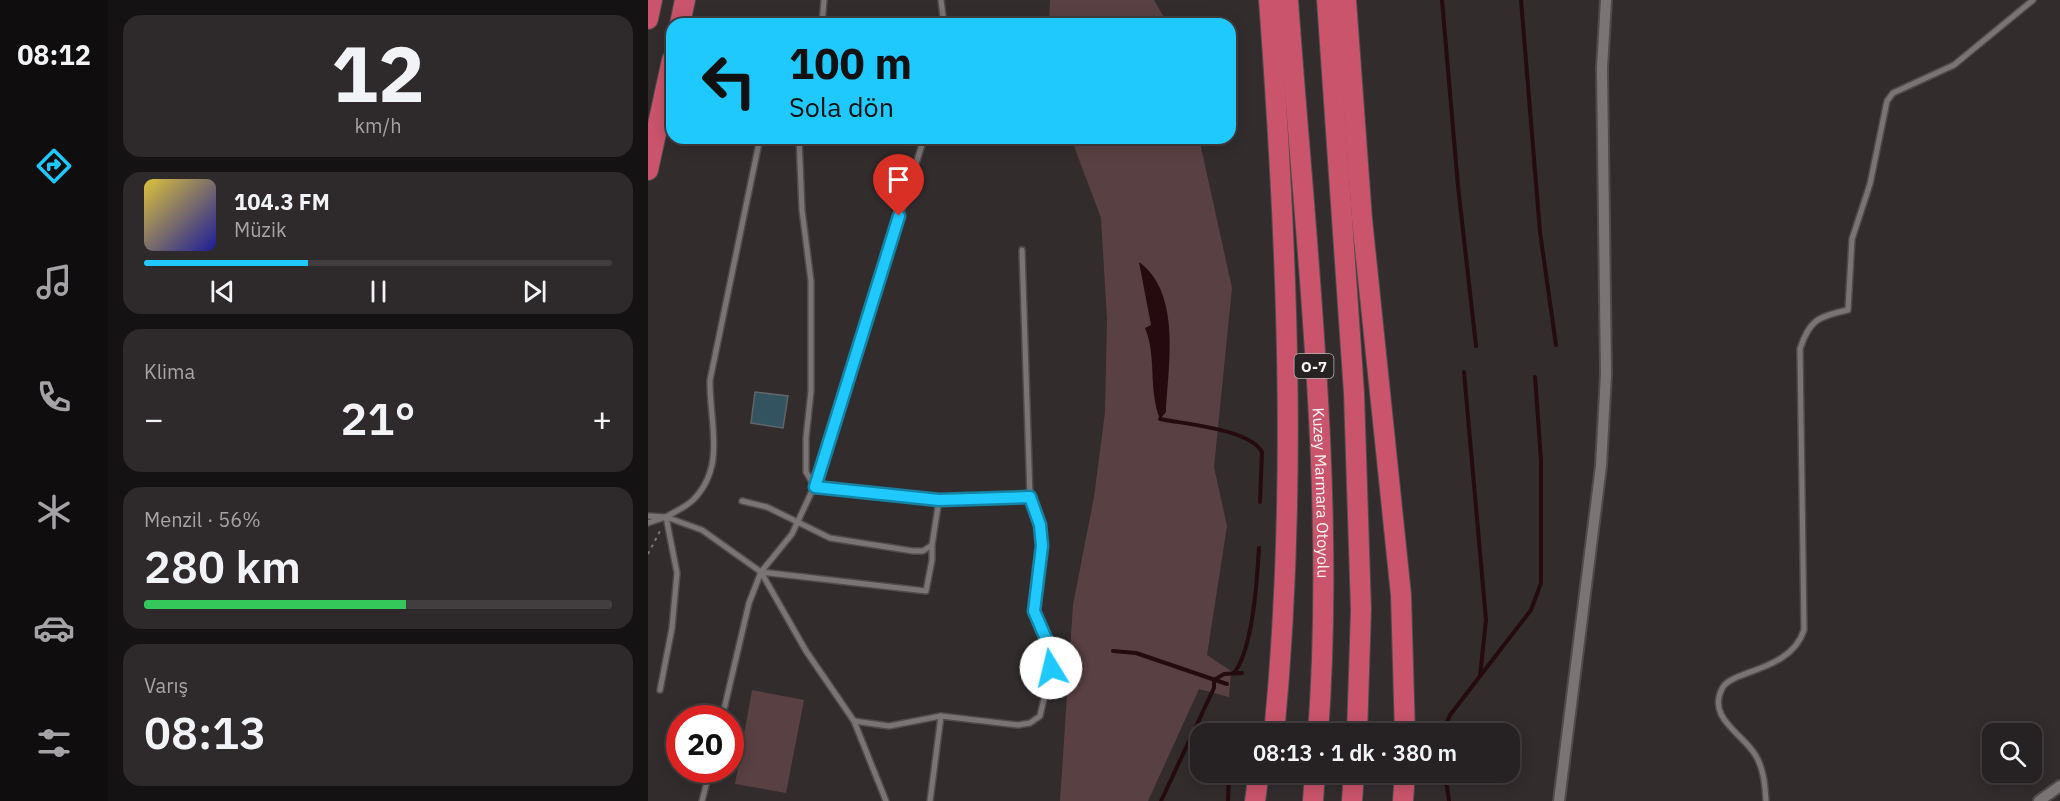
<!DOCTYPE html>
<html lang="tr">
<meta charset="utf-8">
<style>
:root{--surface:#262122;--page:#2e292a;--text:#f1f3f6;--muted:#a4a3a5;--line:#423e40;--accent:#1fc9fd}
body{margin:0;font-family:"IBM Plex Sans",sans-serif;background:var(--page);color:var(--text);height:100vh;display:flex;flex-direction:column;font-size:22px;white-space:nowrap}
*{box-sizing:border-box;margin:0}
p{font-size:20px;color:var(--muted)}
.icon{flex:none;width:33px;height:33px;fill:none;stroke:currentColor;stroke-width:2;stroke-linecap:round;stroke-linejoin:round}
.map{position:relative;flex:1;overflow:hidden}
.sheet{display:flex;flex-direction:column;gap:15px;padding:15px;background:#151213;width:540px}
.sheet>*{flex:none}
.banner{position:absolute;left:18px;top:18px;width:570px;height:126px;border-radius:18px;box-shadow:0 3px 15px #0003,0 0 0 2px var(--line);background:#1fc9fd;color:#111;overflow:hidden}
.fabs{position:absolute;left:1334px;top:723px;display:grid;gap:12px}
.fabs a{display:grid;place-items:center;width:60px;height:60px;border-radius:12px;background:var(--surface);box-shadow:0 3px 15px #0003,0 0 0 2px var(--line);font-size:30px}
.speed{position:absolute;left:18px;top:705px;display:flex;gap:12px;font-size:30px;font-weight:700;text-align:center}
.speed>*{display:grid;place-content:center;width:78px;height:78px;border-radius:50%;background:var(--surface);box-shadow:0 3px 15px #0003,0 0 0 2px var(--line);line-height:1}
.speed .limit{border:9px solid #d22;background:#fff;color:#111}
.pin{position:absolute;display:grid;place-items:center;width:51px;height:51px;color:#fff;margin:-62px -26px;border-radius:50% 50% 50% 0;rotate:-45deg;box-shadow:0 0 6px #0007}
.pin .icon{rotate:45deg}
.me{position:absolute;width:66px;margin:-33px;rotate:351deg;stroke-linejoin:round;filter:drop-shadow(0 0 4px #0008)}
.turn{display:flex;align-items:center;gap:21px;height:126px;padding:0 24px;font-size:27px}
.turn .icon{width:78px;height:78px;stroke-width:2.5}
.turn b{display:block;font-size:42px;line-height:51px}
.big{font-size:45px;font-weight:600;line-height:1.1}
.sheet .widget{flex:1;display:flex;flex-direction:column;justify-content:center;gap:9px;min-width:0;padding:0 21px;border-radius:18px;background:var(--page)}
.sheet .dial{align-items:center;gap:0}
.dial b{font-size:78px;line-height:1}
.song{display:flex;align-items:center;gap:18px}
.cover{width:72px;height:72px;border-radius:9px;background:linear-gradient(135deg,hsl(50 70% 55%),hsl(240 70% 35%))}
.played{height:6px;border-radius:3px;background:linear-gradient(90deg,var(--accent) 35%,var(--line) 35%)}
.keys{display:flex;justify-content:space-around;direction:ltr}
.heat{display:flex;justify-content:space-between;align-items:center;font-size:33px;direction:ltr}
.charge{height:9px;border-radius:4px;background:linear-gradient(90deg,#34c759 56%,var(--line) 0)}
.trip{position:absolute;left:542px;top:723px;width:330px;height:60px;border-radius:18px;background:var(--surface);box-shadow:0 3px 15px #0003,0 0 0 2px var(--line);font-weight:600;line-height:60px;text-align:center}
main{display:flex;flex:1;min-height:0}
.tab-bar{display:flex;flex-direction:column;width:108px;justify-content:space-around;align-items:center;background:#0f0d0e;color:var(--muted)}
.tab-bar .icon{width:42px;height:42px}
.tab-bar .selected{color:var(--accent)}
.tab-bar b{font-size:27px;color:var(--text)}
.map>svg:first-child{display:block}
</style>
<main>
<nav class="tab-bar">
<b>08:12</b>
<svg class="icon selected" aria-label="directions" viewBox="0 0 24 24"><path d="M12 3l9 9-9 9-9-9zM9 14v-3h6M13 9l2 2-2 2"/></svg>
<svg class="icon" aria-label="music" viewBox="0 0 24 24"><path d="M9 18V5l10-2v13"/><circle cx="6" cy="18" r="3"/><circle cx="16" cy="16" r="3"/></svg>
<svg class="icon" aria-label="phone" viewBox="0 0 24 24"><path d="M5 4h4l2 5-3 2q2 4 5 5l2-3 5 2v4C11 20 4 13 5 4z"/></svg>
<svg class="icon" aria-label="climate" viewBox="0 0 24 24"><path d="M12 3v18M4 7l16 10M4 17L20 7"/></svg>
<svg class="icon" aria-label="car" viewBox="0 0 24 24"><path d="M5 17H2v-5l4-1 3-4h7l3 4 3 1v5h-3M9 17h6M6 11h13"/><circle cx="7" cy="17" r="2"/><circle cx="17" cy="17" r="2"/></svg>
<svg class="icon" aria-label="filters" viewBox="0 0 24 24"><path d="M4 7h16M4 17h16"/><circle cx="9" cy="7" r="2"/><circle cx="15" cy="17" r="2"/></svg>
</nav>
<section class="sheet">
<div class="widget dial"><b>12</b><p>km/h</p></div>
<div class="widget">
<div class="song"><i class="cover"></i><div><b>104.3 FM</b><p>Müzik</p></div></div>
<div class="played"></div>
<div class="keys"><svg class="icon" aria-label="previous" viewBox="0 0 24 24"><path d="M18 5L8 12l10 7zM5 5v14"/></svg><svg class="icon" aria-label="pause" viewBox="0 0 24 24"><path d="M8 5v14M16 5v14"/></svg><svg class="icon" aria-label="next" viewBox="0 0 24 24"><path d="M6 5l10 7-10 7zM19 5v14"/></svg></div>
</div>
<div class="widget"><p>Klima</p>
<div class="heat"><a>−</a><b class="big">21°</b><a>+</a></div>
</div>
<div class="widget"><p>Menzil · 56%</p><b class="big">280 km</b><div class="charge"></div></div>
<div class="widget"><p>Varış</p><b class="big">08:13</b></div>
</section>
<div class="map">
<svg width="1412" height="801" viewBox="0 0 1412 801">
<rect width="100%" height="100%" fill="#322c2d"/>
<g fill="#594043">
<path d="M 402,0 L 506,0 L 520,24 L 401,24 Z"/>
<path d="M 423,138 L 551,138 L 584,288 L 566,467 L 579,526 L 559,655 L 583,671 L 581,697 L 551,689 L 500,801 L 412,801 L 425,605 L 446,497 L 457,412 L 459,319 L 453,218 Z"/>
<path d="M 104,690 L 156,700 L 138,793 L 87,784 Z"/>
</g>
<path fill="#250b10" d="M 491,262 C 534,293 520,367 518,412 L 512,419 C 500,389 509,357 497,328 L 503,325 Z"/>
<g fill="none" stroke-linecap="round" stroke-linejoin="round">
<g stroke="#250b10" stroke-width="4">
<path d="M 794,0 L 810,186 L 828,346"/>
<path d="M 873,0 L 892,232 L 908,345"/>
<path d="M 816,372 L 838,620 L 832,676"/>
<path d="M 512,419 C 536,424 602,429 614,452 L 612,502"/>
<path d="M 465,651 L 488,653 L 579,684"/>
<path d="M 586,673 C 605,649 609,580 611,548"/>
<path d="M 566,680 L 576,674 L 594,673"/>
<path d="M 548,728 L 555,734"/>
<path d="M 794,734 L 802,715 L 883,610 L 893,583 L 893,460 L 887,377"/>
<path d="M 797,772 L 801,801"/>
<path d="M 513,801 L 566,688 L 566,681"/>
<path d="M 580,801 L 581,772"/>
</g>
</g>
<path fill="#335360" stroke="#606668" stroke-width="1.5" d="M 107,392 L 140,396 L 135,428 L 103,423 Z"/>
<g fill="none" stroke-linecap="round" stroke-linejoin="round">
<defs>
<g id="lane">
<path d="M 293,0 L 296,24"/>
<path d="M 174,24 L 176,0"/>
<path d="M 151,138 L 154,210 L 163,281 L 163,391 L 158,438 L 158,472 L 167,487 L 291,500 L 382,497 L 374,250"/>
<path d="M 94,501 L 119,507 L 182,538 L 265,551 L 275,551 L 284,545 L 291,500"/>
<path d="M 0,516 L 18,517 L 54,530 L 113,572 L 158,651 L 206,721 L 238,801"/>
<path d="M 0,523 L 15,518"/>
<path d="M 113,572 L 278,591 L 284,560 L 284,545"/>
<path d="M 12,690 L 24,628 L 29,573 L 18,517 C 26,512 38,507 45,500 C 79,466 61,422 62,380 L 112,138"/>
<path d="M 74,718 L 101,603 L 113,572 L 144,534 L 171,476 L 276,138"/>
<path d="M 206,721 L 241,726 L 293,716 L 370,725 L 382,723 L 392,716 L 403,668 L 402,648 L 386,611 L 394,546 L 392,525 L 382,497"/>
<path d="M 54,801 L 62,770"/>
<path d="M 282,801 L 293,716"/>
<path d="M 1118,801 C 1117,786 1116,770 1108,756 C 1096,734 1057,718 1075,687 C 1085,670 1143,671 1156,630 L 1152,349 C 1161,320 1171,316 1200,310 L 1204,239 L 1222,184 L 1239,101 L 1245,93 L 1306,65 L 1385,0"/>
</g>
<g id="street">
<path d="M 911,801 L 953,466 L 958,374 L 954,68 L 958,0"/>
<path d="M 1391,801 L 1412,786"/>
</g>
<g id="highway">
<path d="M 621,0 C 639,245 650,488 626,734"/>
<path id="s1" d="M 640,0 C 657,241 688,492 670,734"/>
<path d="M 679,0 L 706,393 L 713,610 L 709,734"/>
<path d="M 698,0 L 714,219 L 753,595 L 757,734"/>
<path d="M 0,19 L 4,0"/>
<path d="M 32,24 L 37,0"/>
<path d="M 0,170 L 24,60"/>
<path d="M 607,801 L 611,772"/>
<path d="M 665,801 L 667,772"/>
<path d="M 704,801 L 706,772"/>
<path d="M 755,801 L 757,772"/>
</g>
</defs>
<use href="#lane" stroke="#4e4b4b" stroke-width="8"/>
<use href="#street" stroke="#4e4b4b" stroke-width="14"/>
<use href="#highway" stroke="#4e4b4b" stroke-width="22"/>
<path stroke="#7d7879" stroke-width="2" stroke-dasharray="3 4.5" stroke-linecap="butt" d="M 0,554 L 12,531"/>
<use href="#lane" stroke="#7a7475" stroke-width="5"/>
<use href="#street" stroke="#7a7475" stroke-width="10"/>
<use href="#highway" stroke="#c9546b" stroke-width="20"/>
</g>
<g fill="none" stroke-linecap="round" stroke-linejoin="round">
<defs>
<path id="route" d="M 251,216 L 167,487 L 291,500 L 382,497 L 392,525 L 394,546 L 386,611 L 402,648 L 403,668"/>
</defs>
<use href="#route" stroke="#1483a4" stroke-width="15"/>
<use href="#route" stroke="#1fc9fd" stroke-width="10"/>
</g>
<g text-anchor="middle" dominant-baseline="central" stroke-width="6" stroke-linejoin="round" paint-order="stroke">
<rect fill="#282323" stroke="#b9b5b5" stroke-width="1.5" x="646.5" y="354" width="39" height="24" rx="4.5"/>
<g font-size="15" font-weight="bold" fill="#f7f4f4">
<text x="666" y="366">O-7</text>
</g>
<g font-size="16" fill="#f7f4f4" stroke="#282323">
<text stroke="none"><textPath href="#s1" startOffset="494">Kuzey Marmara Otoyolu</textPath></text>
</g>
</g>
</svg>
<div class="fabs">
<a><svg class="icon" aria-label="search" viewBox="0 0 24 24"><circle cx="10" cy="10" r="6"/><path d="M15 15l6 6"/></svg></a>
</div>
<div class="speed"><div class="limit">20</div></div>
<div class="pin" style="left:251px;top:216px;background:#d93025"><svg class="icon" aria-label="arrive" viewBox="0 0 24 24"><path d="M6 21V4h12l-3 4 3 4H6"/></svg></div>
<svg class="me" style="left:403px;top:668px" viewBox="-20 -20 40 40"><circle r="19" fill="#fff"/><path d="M0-13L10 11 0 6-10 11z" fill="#1fc9fd"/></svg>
<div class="trip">08:13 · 1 dk · 380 m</div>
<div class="banner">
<div class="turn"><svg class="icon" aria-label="left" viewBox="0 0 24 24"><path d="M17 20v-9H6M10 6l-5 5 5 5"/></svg><div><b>100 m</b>Sola dön</div></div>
</div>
</div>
</main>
